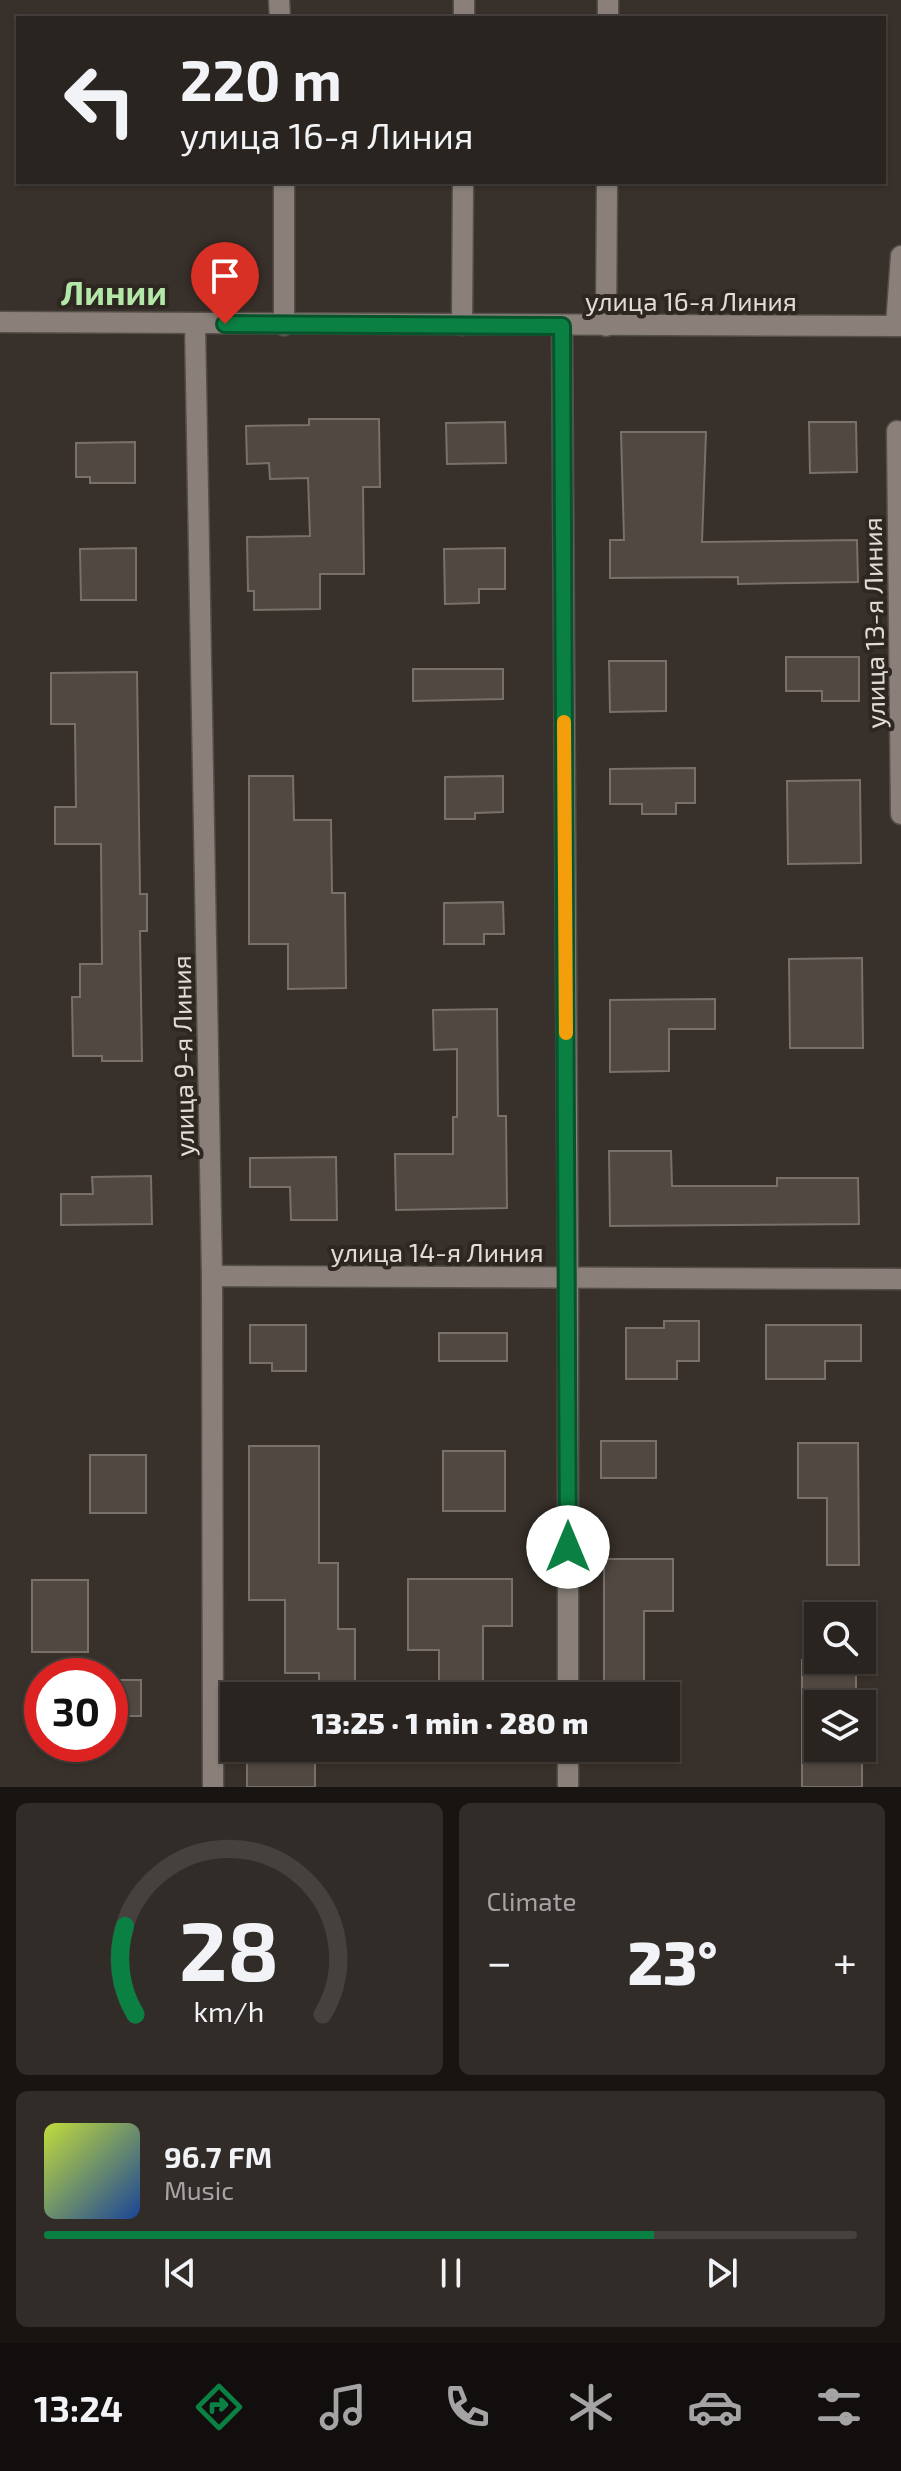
<!DOCTYPE html>
<meta charset="utf-8">
<style>
:root{--surface:#2a2420;--page:#322c29;--text:#f1f3f6;--muted:#a5a4a5;--line:#46413e;--accent:#0b8043}
body{margin:0;font-family:"Exo 2",sans-serif;background:var(--page);color:var(--text);height:100vh;display:flex;flex-direction:column;font-size:30px;white-space:nowrap}
*{box-sizing:border-box;margin:0}
p{font-size:26px;color:var(--muted)}
.icon{flex:none;width:44px;height:44px;fill:none;stroke:currentColor;stroke-width:2;stroke-linecap:round;stroke-linejoin:round}
.map{position:relative;height:1787px;overflow:hidden}
.side{display:flex;flex-direction:column;gap:16px;padding:16px;background:#171412;flex:1}
.side>*{flex:none}
.banner{position:absolute;left:16px;top:16px;width:870px;height:168px;border-radius:0px;box-shadow:0 2px 6px #0004,0 0 0 2px var(--line);background:#2a2420;color:var(--text);overflow:hidden}
.buttons{position:absolute;left:804px;top:1602px;display:grid;gap:16px}
.buttons a{display:grid;place-items:center;width:72px;height:72px;border-radius:0px;background:var(--surface);box-shadow:0 2px 6px #0004,0 0 0 2px var(--line);font-size:40px}
.speed{position:absolute;left:24px;top:1658px;display:flex;gap:16px;font-size:40px;font-weight:700;text-align:center}
.speed>*{display:grid;place-content:center;width:104px;height:104px;border-radius:50%;background:var(--surface);box-shadow:0 2px 6px #0004,0 0 0 2px var(--line);line-height:1}
.speed .limit{border:12px solid #d22;background:#fff;color:#111}
.pin{position:absolute;display:grid;place-items:center;width:68px;height:68px;color:#fff;margin:-82px -34px;border-radius:50% 50% 50% 0;rotate:-45deg;box-shadow:0 0 8px #0007}
.pin .icon{rotate:45deg}
.me{position:absolute;width:88px;margin:-44px;rotate:0deg;stroke-linejoin:round;filter:drop-shadow(0 0 6px #0008)}
.turn{display:flex;align-items:center;gap:28px;height:168px;padding:0 32px;font-size:36px}
.turn .icon{width:104px;height:104px;stroke-width:2.5}
.turn b{display:block;font-size:56px;line-height:68px}
.big{font-size:60px;font-weight:800;line-height:1.1}
.side .card{flex:1;display:flex;flex-direction:column;justify-content:center;gap:12px;min-width:0;padding:0 28px;border-radius:12px;background:var(--page)}
.side .dial{align-items:center;gap:0}
.dial svg{height:208px;overflow:visible;fill:none;stroke:var(--line);stroke-width:7;stroke-linecap:round;text-anchor:middle}
.dial text{fill:var(--text);stroke:none}
.song{display:flex;align-items:center;gap:24px}
.cover{width:96px;height:96px;border-radius:12px;background:linear-gradient(135deg,hsl(70 70% 55%),hsl(220 70% 35%))}
.played{height:8px;border-radius:4px;background:linear-gradient(90deg,var(--accent) 75%,var(--line) 75%)}
.keys{display:flex;justify-content:space-around;direction:ltr}
.heat{display:flex;justify-content:space-between;align-items:center;font-size:44px;direction:ltr}
.side .tiles{flex:1;display:grid;gap:16px;grid-template-columns:1fr 1fr}
.card:last-child{grid-column:span 2}
.trip{position:absolute;left:220px;top:1682px;width:460px;height:80px;border-radius:0px;background:var(--surface);box-shadow:0 2px 6px #0004,0 0 0 2px var(--line);font-weight:800;line-height:80px;text-align:center}
.tabs{display:flex;height:128px;justify-content:space-around;align-items:center;background:#110e0d;color:var(--muted)}
.tabs .icon{width:56px;height:56px}
.tabs .active{color:var(--accent)}
.tabs b{font-size:36px;color:var(--text)}
.map>svg:first-child{display:block}
</style>
<div class="map">
<svg width="901" height="1787" viewBox="0 0 901 1787">
<rect width="100%" height="100%" fill="#38302a"/>
<g fill="#504841" stroke="#797069" stroke-width="2">
<path d="M 309,419 L 379,419 L 380,487 L 363,487 L 364,574 L 320,574 L 320,609 L 254,610 L 254,591 L 248,591 L 247,537 L 310,536 L 308,478 L 270,479 L 269,463 L 247,464 L 246,426 L 309,425 Z"/>
<path d="M 505,422 L 506,463 L 447,464 L 446,423 Z"/>
<path d="M 809,422 L 856,422 L 857,472 L 810,473 Z"/>
<path d="M 621,432 L 706,432 L 702,542 L 857,540 L 858,582 L 738,584 L 738,577 L 610,578 L 610,540 L 624,540 Z"/>
<path d="M 135,442 L 135,483 L 90,483 L 90,477 L 76,477 L 76,443 Z"/>
<path d="M 136,548 L 136,600 L 81,600 L 80,549 Z"/>
<path d="M 505,548 L 505,589 L 479,589 L 479,603 L 445,604 L 444,549 Z"/>
<path d="M 786,657 L 859,657 L 859,701 L 822,701 L 822,691 L 786,691 Z"/>
<path d="M 609,661 L 666,661 L 666,711 L 610,712 Z"/>
<path d="M 413,669 L 503,669 L 503,699 L 413,701 Z"/>
<path d="M 137,672 L 140,894 L 147,894 L 147,931 L 140,931 L 142,1061 L 102,1061 L 102,1056 L 73,1056 L 72,997 L 80,997 L 80,964 L 102,964 L 101,844 L 55,844 L 55,807 L 76,807 L 75,724 L 51,724 L 51,673 Z"/>
<path d="M 695,768 L 695,803 L 676,803 L 676,814 L 642,814 L 642,804 L 610,804 L 610,769 Z"/>
<path d="M 249,776 L 293,776 L 294,820 L 331,820 L 332,893 L 345,893 L 346,988 L 288,989 L 288,944 L 249,944 Z"/>
<path d="M 503,776 L 503,812 L 475,813 L 475,819 L 445,819 L 445,777 Z"/>
<path d="M 860,780 L 861,863 L 788,864 L 787,781 Z"/>
<path d="M 503,902 L 504,934 L 484,934 L 484,944 L 444,944 L 444,903 Z"/>
<path d="M 862,958 L 863,1048 L 790,1048 L 789,959 Z"/>
<path d="M 715,999 L 715,1029 L 669,1029 L 669,1071 L 610,1072 L 610,1000 Z"/>
<path d="M 497,1009 L 498,1116 L 506,1116 L 507,1208 L 396,1210 L 395,1154 L 453,1154 L 453,1117 L 457,1117 L 457,1049 L 434,1050 L 433,1010 Z"/>
<path d="M 609,1151 L 671,1151 L 672,1186 L 777,1186 L 777,1178 L 858,1178 L 859,1224 L 610,1226 Z"/>
<path d="M 336,1157 L 337,1220 L 291,1220 L 290,1187 L 250,1187 L 250,1158 Z"/>
<path d="M 151,1176 L 152,1224 L 61,1225 L 61,1194 L 93,1194 L 92,1177 Z"/>
<path d="M 664,1321 L 699,1321 L 699,1361 L 677,1361 L 677,1379 L 626,1379 L 626,1328 L 664,1328 Z"/>
<path d="M 250,1325 L 306,1325 L 306,1371 L 272,1371 L 272,1363 L 250,1363 Z"/>
<path d="M 766,1325 L 861,1325 L 861,1361 L 825,1361 L 825,1379 L 766,1379 Z"/>
<rect x="439" y="1333" width="68" height="28"/>
<rect x="601" y="1441" width="55" height="37"/>
<path d="M 798,1443 L 858,1443 L 859,1565 L 827,1565 L 827,1498 L 798,1498 Z"/>
<path d="M 249,1446 L 319,1446 L 319,1563 L 338,1563 L 338,1629 L 355,1629 L 355,1696 L 319,1696 L 319,1673 L 285,1673 L 285,1600 L 249,1600 Z"/>
<rect x="443" y="1451" width="62" height="60"/>
<rect x="90" y="1455" width="56" height="58"/>
<path d="M 604,1559 L 673,1559 L 673,1611 L 644,1611 L 644,1696 L 604,1696 Z"/>
<path d="M 408,1579 L 512,1579 L 512,1626 L 483,1626 L 483,1696 L 439,1696 L 439,1650 L 408,1650 Z"/>
<rect x="32" y="1580" width="56" height="72"/>
<path d="M 802,1660 L 856,1660 L 856,1692 L 862,1692 L 862,1704 L 818,1704 L 818,1748 L 862,1748 L 862,1787 L 802,1787 Z"/>
<rect x="110" y="1680" width="31" height="36"/>
<rect x="247" y="1748" width="68" height="39"/>
</g>
<g fill="none" stroke-linecap="round" stroke-linejoin="round">
<defs>
<g id="service">
<path d="M 464,18 L 464,0"/>
<path d="M 608,18 L 608,0"/>
<path d="M 462,325 L 463,182"/>
<path d="M 606,326 L 607,182"/>
</g>
<g id="minor">
<path d="M 279,0 L 280,18"/>
<path d="M 284,182 L 284,325"/>
<path d="M 195,324 L 212,1276 L 213,1787"/>
<path d="M 562,326 L 568,1278 L 568,1696"/>
<path d="M 896,326 L 901,256"/>
<path d="M 897,431 L 901,814"/>
<path d="M 212,1276 L 901,1279"/>
<path d="M 568,1748 L 568,1787"/>
</g>
<path id="secondary" d="M 0,322 L 901,326"/>
</defs>
<use href="#service" stroke="#554f4a" stroke-width="23"/>
<use href="#minor" stroke="#554f4a" stroke-width="23"/>
<use href="#secondary" stroke="#554f4a" stroke-width="23"/>
<use href="#service" stroke="#8a8079" stroke-width="20"/>
<use href="#minor" stroke="#8a8079" stroke-width="20"/>
<use href="#secondary" stroke="#8a8079" stroke-width="20"/>
</g>
<g fill="none" stroke-linecap="round" stroke-linejoin="round">
<defs>
<path id="route" d="M 225,324 L 562,326 L 568,1547"/>
</defs>
<use href="#route" stroke="#07532c" stroke-width="20"/>
<use href="#route" stroke="#0b8043" stroke-width="14"/>
<path stroke="#f59e0b" stroke-width="14" d="M 564,722 L 566,1033"/>
</g>
<g text-anchor="middle" dominant-baseline="central" stroke-width="8" stroke-linejoin="round" paint-order="stroke">
<g font-size="26" fill="#e1dcd8" stroke="#2e2721">
<text x="691" y="300">улица 16-я Линия</text>
<text transform="translate(873 623) rotate(-91)">улица 13-я Линия</text>
<text transform="translate(182 1056) rotate(-91)">улица 9-я Линия</text>
<text x="437" y="1251">улица 14-я Линия</text>
</g>
<g font-size="34" font-weight="bold" fill="#b4e8a9" stroke="#2e2721">
<text x="114" y="291">Линии</text>
</g>
</g>
</svg>
<div class="buttons">
<a><svg class="icon" aria-label="search" viewBox="0 0 24 24"><circle cx="10" cy="10" r="6"/><path d="M15 15l6 6"/></svg></a>
<a><svg class="icon" aria-label="layers" viewBox="0 0 24 24"><path d="M12 4l9 5-9 5-9-5zM3 14l9 5 9-5"/></svg></a>
</div>
<div class="speed"><div class="limit">30</div></div>
<div class="pin" style="left:225px;top:324px;background:#d93025"><svg class="icon" aria-label="arrive" viewBox="0 0 24 24"><path d="M6 21V4h12l-3 4 3 4H6"/></svg></div>
<svg class="me" style="left:568px;top:1547px" viewBox="-20 -20 40 40"><circle r="19" fill="#fff"/><path d="M0-13L10 11 0 6-10 11z" fill="#0b8043"/></svg>
<div class="trip">13:25 · 1 min · 280 m</div>
<div class="banner">
<div class="turn"><svg class="icon" aria-label="left" viewBox="0 0 24 24"><path d="M17 20v-9H6M10 6l-5 5 5 5"/></svg><div><b>220 m</b>улица 16-я Линия</div></div>
</div>
</div>
<section class="side">
<div class="tiles">
<div class="card dial"><svg viewBox="0 0 100 80">
<path d="M14 69A42 42 0 1 1 86 69"/>
<path d="M14 69A42 42 0 0 1 10 35" stroke="#0b8043"/>
<text x="50" y="56" font-size="32" font-weight="700">28</text>
<text x="50" y="72" font-size="11">km/h</text>
</svg></div>
<div class="card"><p>Climate</p>
<div class="heat"><a>−</a><b class="big">23°</b><a>+</a></div>
</div>
<div class="card">
<div class="song"><i class="cover"></i><div><b>96.7 FM</b><p>Music</p></div></div>
<div class="played"></div>
<div class="keys"><svg class="icon" aria-label="previous" viewBox="0 0 24 24"><path d="M18 5L8 12l10 7zM5 5v14"/></svg><svg class="icon" aria-label="pause" viewBox="0 0 24 24"><path d="M8 5v14M16 5v14"/></svg><svg class="icon" aria-label="next" viewBox="0 0 24 24"><path d="M6 5l10 7-10 7zM19 5v14"/></svg></div>
</div>
</div>
</section>
<nav class="tabs">
<b>13:24</b>
<svg class="icon active" aria-label="directions" viewBox="0 0 24 24"><path d="M12 3l9 9-9 9-9-9zM9 14v-3h6M13 9l2 2-2 2"/></svg>
<svg class="icon" aria-label="music" viewBox="0 0 24 24"><path d="M9 18V5l10-2v13"/><circle cx="6" cy="18" r="3"/><circle cx="16" cy="16" r="3"/></svg>
<svg class="icon" aria-label="phone" viewBox="0 0 24 24"><path d="M5 4h4l2 5-3 2q2 4 5 5l2-3 5 2v4C11 20 4 13 5 4z"/></svg>
<svg class="icon" aria-label="climate" viewBox="0 0 24 24"><path d="M12 3v18M4 7l16 10M4 17L20 7"/></svg>
<svg class="icon" aria-label="car" viewBox="0 0 24 24"><path d="M5 17H2v-5l4-1 3-4h7l3 4 3 1v5h-3M9 17h6M6 11h13"/><circle cx="7" cy="17" r="2"/><circle cx="17" cy="17" r="2"/></svg>
<svg class="icon" aria-label="filters" viewBox="0 0 24 24"><path d="M4 7h16M4 17h16"/><circle cx="9" cy="7" r="2"/><circle cx="15" cy="17" r="2"/></svg>
</nav>
